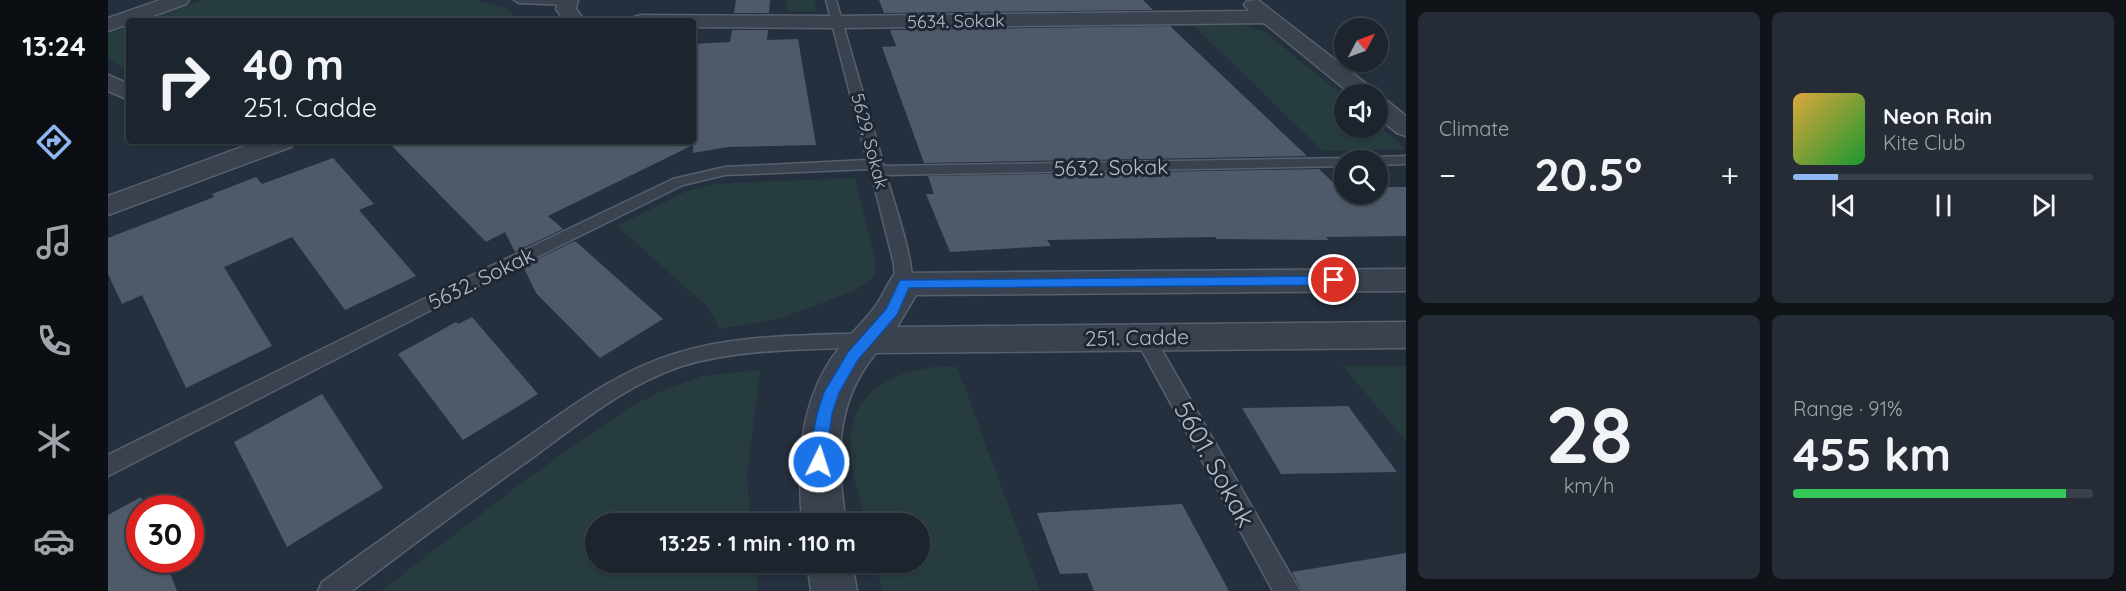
<!DOCTYPE html>
<meta charset="utf-8">
<style>
:root{--surface:#1c242e;--page:#252c36;--text:#f1f3f6;--muted:#a0a4aa;--line:#3a414a;--accent:#8fb7f4}
body{margin:0;font-family:Quicksand,sans-serif;background:var(--page);color:var(--text);height:100vh;display:flex;flex-direction:column;font-size:22px;white-space:nowrap}
*{box-sizing:border-box;margin:0}
p{font-size:20px;color:var(--muted)}
.icon{flex:none;width:33px;height:33px;fill:none;stroke:currentColor;stroke-width:2;stroke-linecap:round;stroke-linejoin:round}
.map{position:relative;flex:1;overflow:hidden}
.details{display:flex;flex-direction:column;gap:12px;padding:12px;background:#0f1419;width:720px}
.details>*{flex:none}
.banner{position:absolute;left:18px;top:18px;width:570px;height:126px;border-radius:6px;box-shadow:0 2px 4px #0004,0 0 0 2px var(--line);background:#1c242e;color:var(--text);overflow:hidden}
.needle{width:39px;rotate:49deg}
.buttons{position:absolute;left:1226px;top:18px;display:grid;gap:12px}
.buttons a{display:grid;place-items:center;width:54px;height:54px;border-radius:50%;background:var(--surface);box-shadow:0 2px 4px #0004,0 0 0 2px var(--line);font-size:30px}
.speed{position:absolute;left:18px;top:495px;display:flex;gap:12px;font-size:30px;font-weight:700;text-align:center}
.speed>*{display:grid;place-content:center;width:78px;height:78px;border-radius:50%;background:var(--surface);box-shadow:0 2px 4px #0004,0 0 0 2px var(--line);line-height:1}
.speed .limit{border:9px solid #d22;background:#fff;color:#111}
.pin{position:absolute;display:grid;place-items:center;width:51px;height:51px;color:#fff;margin:-26px;border:3px solid #fff;border-radius:50%;box-shadow:0 2px 6px #0007}
.me{position:absolute;width:66px;margin:-33px;rotate:4deg;stroke-linejoin:round;filter:drop-shadow(0 0 4px #0008)}
.turn{display:flex;align-items:center;gap:21px;height:126px;padding:0 18px;font-size:27px}
.turn .icon{width:78px;height:78px;stroke-width:2.5}
.turn b{display:block;font-size:42px;line-height:51px}
.big{font-size:45px;font-weight:700;line-height:1.1}
.details .card{flex:1;display:flex;flex-direction:column;justify-content:center;gap:9px;min-width:0;padding:0 21px;border-radius:9px;background:var(--page)}
.details .dial{align-items:center;gap:0}
.dial b{font-size:78px;line-height:1}
.song{display:flex;align-items:center;gap:18px}
.cover{width:72px;height:72px;border-radius:9px;background:linear-gradient(135deg,hsl(40 70% 55%),hsl(130 70% 35%))}
.played{height:6px;border-radius:3px;background:linear-gradient(90deg,var(--accent) 15%,var(--line) 15%)}
.keys{display:flex;justify-content:space-around;direction:ltr}
.heat{display:flex;justify-content:space-between;align-items:center;font-size:33px;direction:ltr}
.charge{height:9px;border-radius:4px;background:linear-gradient(90deg,#34c759 91%,var(--line) 0)}
.details .tiles{flex:1;display:grid;gap:12px;grid-template-columns:repeat(2,1fr)}
.trip{position:absolute;left:477px;top:513px;width:345px;height:60px;border-radius:30px;background:var(--surface);box-shadow:0 2px 4px #0004,0 0 0 2px var(--line);font-weight:700;line-height:60px;text-align:center}
main{display:flex;flex:1;min-height:0}
.menu{display:flex;flex-direction:column;width:108px;justify-content:space-around;align-items:center;background:#0b0e12;color:var(--muted)}
.menu .icon{width:42px;height:42px}
.menu .active{color:var(--accent)}
.menu b{font-size:27px;color:var(--text)}
.map>svg:first-child{display:block}
</style>
<main>
<nav class="menu">
<b>13:24</b>
<svg class="icon active" aria-label="directions" viewBox="0 0 24 24"><path d="M12 3l9 9-9 9-9-9zM9 14v-3h6M13 9l2 2-2 2"/></svg>
<svg class="icon" aria-label="music" viewBox="0 0 24 24"><path d="M9 18V5l10-2v13"/><circle cx="6" cy="18" r="3"/><circle cx="16" cy="16" r="3"/></svg>
<svg class="icon" aria-label="phone" viewBox="0 0 24 24"><path d="M5 4h4l2 5-3 2q2 4 5 5l2-3 5 2v4C11 20 4 13 5 4z"/></svg>
<svg class="icon" aria-label="climate" viewBox="0 0 24 24"><path d="M12 3v18M4 7l16 10M4 17L20 7"/></svg>
<svg class="icon" aria-label="car" viewBox="0 0 24 24"><path d="M5 17H2v-5l4-1 3-4h7l3 4 3 1v5h-3M9 17h6M6 11h13"/><circle cx="7" cy="17" r="2"/><circle cx="17" cy="17" r="2"/></svg>
</nav>
<div class="map">
<svg width="1298" height="591" viewBox="0 0 1298 591">
<rect width="100%" height="100%" fill="#25303e"/>
<g fill="#273c3f">
<path d="M 95,0 L 367,0 L 396,7 L 405,14 L 398,21 L 36,21 Z"/>
<path d="M 678,0 L 706,0 L 709,12 L 679,11 Z"/>
<path d="M 1133,24 L 1157,32 L 1236,97 L 1236,128 L 1269,128 L 1269,125 L 1298,149 L 1215,151 L 1085,25 Z"/>
<path d="M 21,26 L 21,70 L 0,59 L 0,34 Z"/>
<path d="M 747,178 L 768,264 L 766,275 L 761,282 L 738,294 L 673,318 L 611,329 L 602,309 L 509,226 L 575,193 L 604,184 Z"/>
<path d="M 832,366 L 849,367 L 932,591 L 774,591 L 768,563 L 812,562 L 812,524 L 758,523 C 754,503 746,481 743,460 C 737,395 775,374 832,366 Z"/>
<path d="M 1235,366 L 1298,366 L 1298,441 Z"/>
<path d="M 652,370 L 639,474 L 642,523 L 488,524 L 488,562 L 647,563 L 650,591 L 273,591 L 420,478 L 522,407 L 549,393 L 594,376 Z"/>
</g>
<g fill="#4e5a69">
<path d="M 628,0 L 662,0 L 661,13 L 626,13 Z"/>
<path d="M 771,0 L 1035,0 L 1045,10 L 776,13 Z"/>
<path d="M 1062,26 L 1199,156 L 816,163 L 774,47 L 788,46 L 782,30 Z"/>
<path d="M 624,30 L 660,30 L 659,40 L 690,39 L 708,145 L 620,147 L 585,153 L 585,145 L 440,216 L 455,229 L 407,252 L 397,232 L 378,242 L 279,141 L 585,141 L 585,44 L 622,42 Z"/>
<path d="M 225,158 L 266,204 L 251,210 L 308,276 L 237,310 L 184,237 L 116,267 L 164,346 L 78,388 L 34,295 L 14,304 L 0,274 L 0,238 L 106,197 L 104,194 L 148,177 L 154,184 Z"/>
<path d="M 1211,169 L 1230,187 L 1236,187 L 1236,194 L 1269,194 L 1269,187 L 1298,187 L 1298,236 L 1218,237 L 1221,240 L 1109,239 L 1107,237 L 939,240 L 943,246 L 842,252 L 818,194 L 826,194 L 820,176 Z"/>
<path d="M 467,241 L 555,319 L 492,358 L 428,293 L 415,266 Z"/>
<path d="M 364,317 L 430,394 L 355,440 L 290,354 L 348,322 L 350,324 Z"/>
<path d="M 214,394 L 275,488 L 179,547 L 126,442 Z"/>
<path d="M 1240,406 L 1289,472 L 1173,474 L 1134,408 Z"/>
<path d="M 33,497 L 37,508 L 32,508 L 32,560 L 57,560 L 69,591 L 0,591 L 0,515 Z"/>
<path d="M 1074,504 L 1121,591 L 986,591 L 979,573 L 952,574 L 929,513 Z"/>
<path d="M 1298,553 L 1298,591 L 1194,591 L 1184,572 Z"/>
</g>
<g fill="none" stroke-linecap="round" stroke-linejoin="round">
<defs>
<g id="service">
<path d="M 406,0 L 463,0 L 464,2 L 459,5 L 411,3 Z"/>
<path d="M 718,0 L 728,0 L 776,166 L 1236,158 L 1242,160 L 1236,160 L 1236,166 L 778,175 C 784,196 811,273 802,288 L 796,290 L 790,288 L 787,284 L 786,264 L 762,169 L 617,175 L 575,185 L 366,288 L 0,476 L 0,455 L 354,280 L 565,179 L 617,167 L 759,160 Z"/>
<path d="M 1298,156 L 1298,164 L 1269,165 L 1269,160 L 1262,160 L 1269,157 Z"/>
<path d="M 1036,329 L 1043,331 L 1192,591 L 1165,591 L 1026,336 L 1029,331 Z"/>
<path d="M 759,333 L 766,335 L 769,340 L 766,345 L 759,347 C 698,350 633,348 574,366 C 519,384 473,422 427,456 C 365,500 304,545 244,591 L 210,591 L 214,582 C 278,536 342,490 408,445 C 459,410 508,371 569,353 C 631,334 696,336 759,333 Z"/>
</g>
<g id="minor">
<path d="M 450,0 L 470,0 L 468,9 L 477,21 L 457,21 L 448,9 Z"/>
<path d="M 1150,0 L 1265,89 L 1269,94 L 1243,94 L 1156,23 L 729,28 L 585,27 L 585,21 L 523,21 L 526,17 L 533,15 L 729,16 L 1141,11 L 1136,5 L 1139,1 Z"/>
<path d="M 0,75 L 21,84 L 21,100 L 0,91 Z"/>
<path d="M 1269,98 L 1278,100 L 1298,116 L 1298,136 L 1289,133 L 1269,117 Z"/>
<path d="M 150,141 L 187,141 L 183,147 L 0,215 L 0,196 Z"/>
<path d="M 1298,269 L 1298,291 L 808,295 L 789,327 L 1298,322 L 1298,348 L 768,353 C 725,405 729,460 738,524 L 694,524 C 690,468 690,413 720,364 C 733,342 754,325 769,304 C 775,295 779,285 785,276 L 796,273 Z"/>
<path d="M 699,562 L 744,562 L 749,591 L 703,591 Z"/>
</g>
<path id="tertiary" d="M 52,0 L 81,0 L 78,4 L 31,21 L 21,21 L 21,24 L 0,31 L 0,18 Z"/>
</defs>
<use href="#service" stroke="#57606c" stroke-width="3"/>
<use href="#minor" stroke="#57606c" stroke-width="3"/>
<use href="#tertiary" stroke="#57606c" stroke-width="3"/>
<use href="#service" fill="#39424e" fill-rule="evenodd"/>
<use href="#minor" fill="#39424e" fill-rule="evenodd"/>
<use href="#tertiary" fill="#39424e" fill-rule="evenodd"/>
</g>
<path fill="#1a73e8" stroke="#114b97" stroke-width="1.5" d="M 1226,276 L 1233,280 L 1226,285 L 801,288 L 789,315 L 750,360 L 731,393 L 724,414 L 717,467 L 711,469 L 705,467 L 703,462 L 703,444 L 709,414 L 716,392 L 740,352 L 778,309 L 792,280 Z"/>
<g text-anchor="middle" dominant-baseline="central" stroke-width="6" stroke-linejoin="round" paint-order="stroke">
<g font-size="18" fill="#b5bdc9" stroke="#1e2733">
<text transform="translate(848 21) rotate(-1)">5634. Sokak</text>
<text transform="translate(762 141) rotate(75)">5629. Sokak</text>
</g>
<g font-size="21" fill="#b5bdc9" stroke="#1e2733">
<text transform="translate(1003 167) rotate(-1)">5632. Sokak</text>
<text transform="translate(373 278) rotate(-26)">5632. Sokak</text>
<text transform="translate(1029 337) rotate(-1)">251. Cadde</text>
</g>
<g font-size="26" fill="#b5bdc9" stroke="#1e2733">
<text transform="translate(1107 464) rotate(61)">5601. Sokak</text>
</g>
</g>
</svg>
<div class="buttons">
<a><svg class="needle" viewBox="-14 -14 28 28"><path d="M0-13l5 13h-10z" fill="#e53935"/><path d="M0 13l5-13h-10z" fill="#a0a4aa"/></svg></a>
<a><svg class="icon" aria-label="sound" viewBox="0 0 24 24"><path d="M4 9h4l5-4v14l-5-4H4zM17 9q2 3 0 6"/></svg></a>
<a><svg class="icon" aria-label="search" viewBox="0 0 24 24"><circle cx="10" cy="10" r="6"/><path d="M15 15l6 6"/></svg></a>
</div>
<div class="speed"><div class="limit">30</div></div>
<div class="pin" style="left:1226px;top:280px;background:#d93025"><svg class="icon" aria-label="arrive" viewBox="0 0 24 24"><path d="M6 21V4h12l-3 4 3 4H6"/></svg></div>
<svg class="me" style="left:711px;top:462px" viewBox="-20 -20 40 40"><circle r="17" fill="#1a73e8" stroke="#fff" stroke-width="3"/><path d="M0-11L8 9 0 5-8 9z" fill="#fff"/></svg>
<div class="trip">13:25 · 1 min · 110 m</div>
<div class="banner">
<div class="turn"><svg class="icon" aria-label="right" viewBox="0 0 24 24"><path d="M7 20v-9h11M14 6l5 5-5 5"/></svg><div><b>40 m</b>251. Cadde</div></div>
</div>
</div>
<section class="details">
<div class="tiles">
<div class="card"><p>Climate</p>
<div class="heat"><a>−</a><b class="big">20.5°</b><a>+</a></div>
</div>
<div class="card">
<div class="song"><i class="cover"></i><div><b>Neon Rain</b><p>Kite Club</p></div></div>
<div class="played"></div>
<div class="keys"><svg class="icon" aria-label="previous" viewBox="0 0 24 24"><path d="M18 5L8 12l10 7zM5 5v14"/></svg><svg class="icon" aria-label="pause" viewBox="0 0 24 24"><path d="M8 5v14M16 5v14"/></svg><svg class="icon" aria-label="next" viewBox="0 0 24 24"><path d="M6 5l10 7-10 7zM19 5v14"/></svg></div>
</div>
<div class="card dial"><b>28</b><p>km/h</p></div>
<div class="card"><p>Range · 91%</p><b class="big">455 km</b><div class="charge"></div></div>
</div>
</section>
</main>
